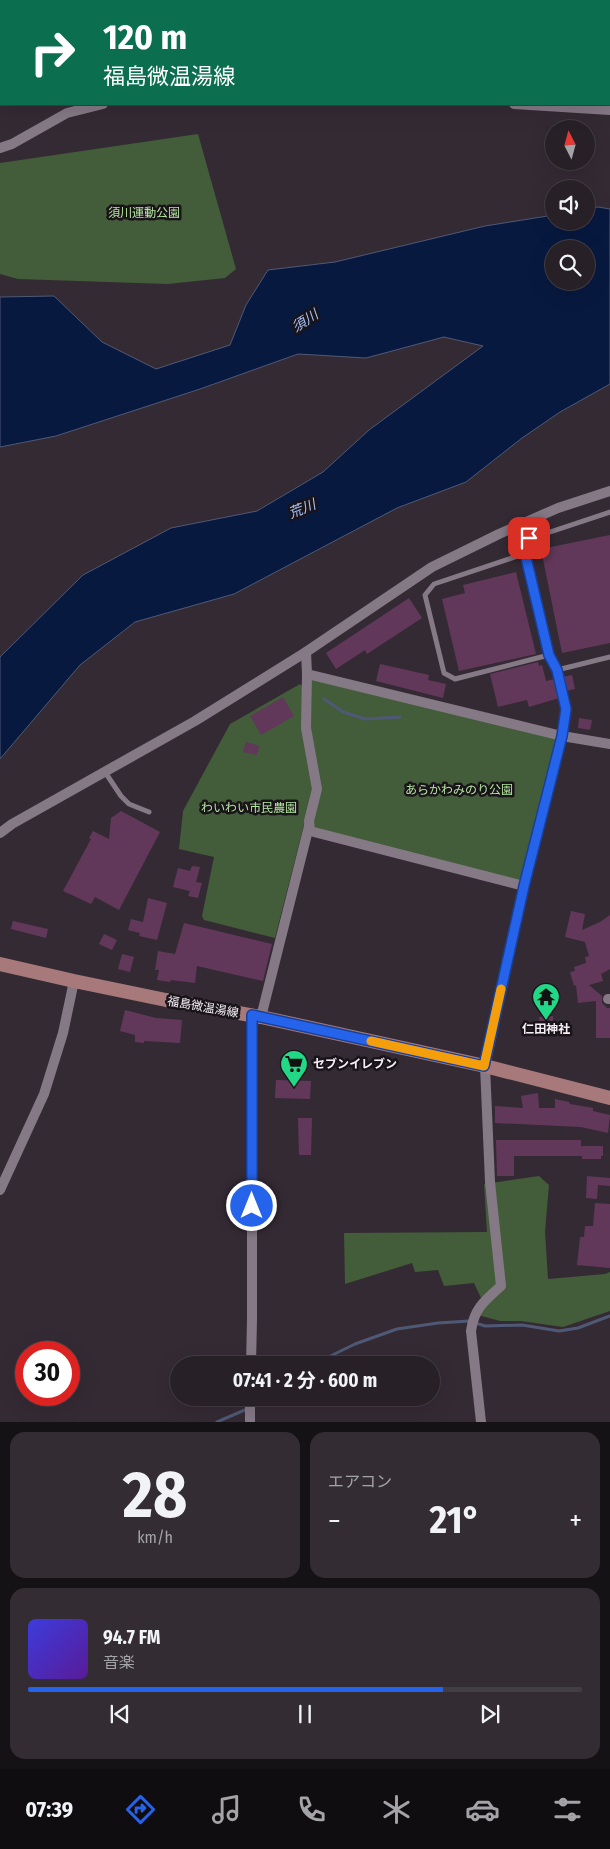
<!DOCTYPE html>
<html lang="ja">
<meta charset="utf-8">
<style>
:root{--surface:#272027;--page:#332d33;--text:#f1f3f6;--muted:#a4a3a7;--line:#433e44;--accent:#2563eb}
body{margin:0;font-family:"Fira Sans Condensed","Noto Sans JP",sans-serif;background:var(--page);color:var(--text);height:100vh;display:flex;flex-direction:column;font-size:19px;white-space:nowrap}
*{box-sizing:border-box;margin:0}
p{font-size:16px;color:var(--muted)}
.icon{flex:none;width:28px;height:28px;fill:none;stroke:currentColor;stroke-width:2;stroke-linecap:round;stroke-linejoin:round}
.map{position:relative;height:1422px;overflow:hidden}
.side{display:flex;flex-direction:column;gap:10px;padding:10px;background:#151215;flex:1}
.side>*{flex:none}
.top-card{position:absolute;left:0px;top:0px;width:610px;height:105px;box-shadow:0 5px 20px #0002,0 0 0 1px var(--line);background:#0b6e4f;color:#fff;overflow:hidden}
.needle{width:32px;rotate:354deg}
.fabs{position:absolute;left:545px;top:120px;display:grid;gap:10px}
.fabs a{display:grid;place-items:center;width:50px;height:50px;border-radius:50%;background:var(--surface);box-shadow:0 5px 20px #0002,0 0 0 1px var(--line);font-size:25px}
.speed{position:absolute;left:15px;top:1341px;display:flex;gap:10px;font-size:25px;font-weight:700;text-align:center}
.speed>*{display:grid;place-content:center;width:65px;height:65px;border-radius:50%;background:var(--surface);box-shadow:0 5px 20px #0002,0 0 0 1px var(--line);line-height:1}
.speed .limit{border:8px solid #d22;background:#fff;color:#111}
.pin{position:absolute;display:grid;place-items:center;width:42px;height:42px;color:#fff;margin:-21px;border-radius:10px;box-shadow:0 2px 8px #0006}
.me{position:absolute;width:55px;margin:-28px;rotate:0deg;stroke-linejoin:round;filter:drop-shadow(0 0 4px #0008)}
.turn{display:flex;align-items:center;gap:18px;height:105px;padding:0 20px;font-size:22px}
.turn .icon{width:65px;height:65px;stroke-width:2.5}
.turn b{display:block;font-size:35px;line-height:42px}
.big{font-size:38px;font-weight:700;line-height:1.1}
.side .widget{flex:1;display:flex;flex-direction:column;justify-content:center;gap:8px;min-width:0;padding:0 18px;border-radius:15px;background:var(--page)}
.side .dial{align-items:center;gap:0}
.dial b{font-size:65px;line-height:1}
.song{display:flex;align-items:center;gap:15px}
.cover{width:60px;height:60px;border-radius:8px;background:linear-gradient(135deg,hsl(240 70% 55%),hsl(270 70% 35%))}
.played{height:5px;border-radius:2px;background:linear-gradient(90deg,var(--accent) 75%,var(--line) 75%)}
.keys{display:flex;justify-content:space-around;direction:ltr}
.heat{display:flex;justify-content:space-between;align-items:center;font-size:28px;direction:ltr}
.side .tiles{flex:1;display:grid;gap:10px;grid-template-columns:1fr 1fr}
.widget:last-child{grid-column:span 2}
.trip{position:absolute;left:170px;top:1356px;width:270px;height:50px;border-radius:25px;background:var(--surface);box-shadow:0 5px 20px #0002,0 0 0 1px var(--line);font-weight:700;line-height:50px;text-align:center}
.menu{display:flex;height:80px;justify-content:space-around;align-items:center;background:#100d10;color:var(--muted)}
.menu .icon{width:35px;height:35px}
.menu .on{color:var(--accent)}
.menu b{font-size:22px;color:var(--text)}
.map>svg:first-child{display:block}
</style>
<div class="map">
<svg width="610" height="1422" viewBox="0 0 610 1422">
<rect width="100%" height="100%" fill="#342a34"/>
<g fill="#435c39">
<path d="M 198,134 L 236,269 L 225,278 L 168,284 L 18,279 L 0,274 L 0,163 Z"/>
<path d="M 309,679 L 559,738 L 522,883 L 313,829 L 311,825 L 320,787 L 309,730 Z"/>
<path d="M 300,684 L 303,687 L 313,789 L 275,938 L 204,920 L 202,916 L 214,857 L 179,849 L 183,811 L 230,724 Z"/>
<path d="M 539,1176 L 549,1185 L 545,1232 L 548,1279 L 605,1274 L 610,1272 L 610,1311 L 563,1327 L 521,1321 L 500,1321 L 478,1315 L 481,1298 L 474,1283 L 444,1286 L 438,1270 L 415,1272 L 412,1263 L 345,1284 L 344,1233 L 487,1232 L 484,1184 Z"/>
</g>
<path fill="#081940" stroke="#4f5976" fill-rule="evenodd" d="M 598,207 L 610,209 L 610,384 L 560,412 L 522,438 L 466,482 L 397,508 L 234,594 L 135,622 L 80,665 L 0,759 L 0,657 L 83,575 L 171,528 L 257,511 L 323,472 L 369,430 L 483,346 L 444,337 L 366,358 L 298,354 L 200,389 L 56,436 L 0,447 L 0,297 L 54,296 L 102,342 L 156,369 L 230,345 L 246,305 L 268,270 L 335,262 L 485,226 L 554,215 L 554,221 L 586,221 L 586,209 ZM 554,249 L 586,249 L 586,281 L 554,281 Z"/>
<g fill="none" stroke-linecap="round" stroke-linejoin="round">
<g stroke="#4f5976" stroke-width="3">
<path d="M 324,699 L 343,712 L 365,719 L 400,717"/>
<path d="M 312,1365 L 355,1344 L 397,1329 L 438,1323 L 469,1321 L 485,1326 L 522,1325 L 559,1331 L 578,1328 L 610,1316"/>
<path d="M 252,1407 L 269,1398"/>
<path d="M 217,1422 L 247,1409"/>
</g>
</g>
<g fill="#62385a">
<path d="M 610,535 L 610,643 L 562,653 L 541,549 Z"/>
<path d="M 516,572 L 536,654 L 459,671 L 442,599 L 465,593 L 463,585 Z"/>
<path d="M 409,598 L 422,618 L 367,654 L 365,650 L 336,669 L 326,653 Z"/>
<path d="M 538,662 L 539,666 L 542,665 L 546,681 L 555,679 L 559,698 L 529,707 L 527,700 L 498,707 L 490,674 Z"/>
<path d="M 380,664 L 429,675 L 428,680 L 446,684 L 443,698 L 376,681 Z"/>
<path d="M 572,675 L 575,689 L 566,691 L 563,677 Z"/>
<path d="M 283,697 L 294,716 L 261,735 L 250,716 Z"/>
<path d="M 579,718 L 592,720 L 590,730 L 578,728 Z"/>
<path d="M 246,742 L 259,746 L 257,755 L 243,752 Z"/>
<path d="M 121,811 L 160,832 L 119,910 L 95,897 L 91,904 L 63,891 L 91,839 L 89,838 L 93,831 L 109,839 L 111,818 Z"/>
<path d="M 192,866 L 200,867 L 196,882 L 202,883 L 198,898 L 188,896 L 190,891 L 173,887 L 178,868 L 190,871 Z"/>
<path d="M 148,898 L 167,903 L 157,940 L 139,936 L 140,933 L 128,930 L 131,919 L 143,922 Z"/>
<path d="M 571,911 L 585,914 L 582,930 L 600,922 L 610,915 L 610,969 L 601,974 L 603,981 L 589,985 L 602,996 L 602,1003 L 607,1008 L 610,1008 L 610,1038 L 596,1038 L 596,1001 L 578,1003 L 576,985 L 574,986 L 570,972 L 575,971 L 574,967 L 586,963 L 585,957 L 589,956 L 585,942 L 565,937 Z"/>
<path d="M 13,921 L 48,929 L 46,938 L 11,929 Z"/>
<path d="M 184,923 L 272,944 L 263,981 L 197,966 L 195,983 L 171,980 L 170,982 L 157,980 L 159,970 L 155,970 L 158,951 L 175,954 Z"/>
<path d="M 104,934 L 117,940 L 112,950 L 99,944 Z"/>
<path d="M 122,954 L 134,957 L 130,972 L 118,969 Z"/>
<path d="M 125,1010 L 156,1018 L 182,1020 L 180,1043 L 144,1041 L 144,1043 L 135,1042 L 135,1035 L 120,1031 Z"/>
<path d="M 553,1016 L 554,1028 L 540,1029 L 539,1017 Z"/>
<path d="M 276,1080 L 311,1081 L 310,1099 L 275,1098 Z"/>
<path d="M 538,1093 L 539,1108 L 555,1108 L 555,1099 L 569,1102 L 570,1104 L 593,1108 L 593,1111 L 610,1115 L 608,1133 L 581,1127 L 495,1123 L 495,1106 L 523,1108 L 521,1096 Z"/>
<path d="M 298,1118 L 312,1118 L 311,1155 L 299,1155 Z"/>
<path d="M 496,1140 L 581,1140 L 581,1146 L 603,1146 L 603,1156 L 601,1156 L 601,1159 L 582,1159 L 582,1156 L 514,1156 L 514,1176 L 497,1176 Z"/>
<path d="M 587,1176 L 610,1178 L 610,1186 L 598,1185 L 597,1199 L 586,1198 Z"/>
<path d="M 595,1203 L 610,1204 L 610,1268 L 577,1265 L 580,1237 L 584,1237 L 585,1226 L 593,1226 Z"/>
</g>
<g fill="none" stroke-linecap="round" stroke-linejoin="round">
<g stroke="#857985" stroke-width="5">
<path d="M 524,549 L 549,655 L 557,670 L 566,709 L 562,736"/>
<path d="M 549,655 L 455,679 L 444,673 L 425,595 L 434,584 L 515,557 L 524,549 L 529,539 L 610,512"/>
<path d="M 557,670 L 610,657"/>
<path d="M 105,772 L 121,796 L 129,804 L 149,812"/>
</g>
<g stroke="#857985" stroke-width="10">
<path d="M 67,0 L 67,1"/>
<path d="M 514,104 L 610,110"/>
<path d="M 0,148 L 12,144 L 67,113 L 103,104"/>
<path d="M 306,652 L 307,674 L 562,736 L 524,886 L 485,1066 L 490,1182 L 501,1286 C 484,1301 474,1309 471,1331 L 481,1422"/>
<path d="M 307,674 L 306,728 L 317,789 L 309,821 L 310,831 L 524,886"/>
<path d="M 562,736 L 610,744"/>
<path d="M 0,833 L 12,824 L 195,721 L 306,652 L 432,567 L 499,534 L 558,508 L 610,491"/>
<path d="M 608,999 L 610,999"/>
<path d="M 261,1017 L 309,826"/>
<path d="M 0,1190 L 44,1094 L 63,1033 L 74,981"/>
<path d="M 251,1365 L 252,1319 L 252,1015"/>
<path d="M 250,1398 L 250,1422"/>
</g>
<path stroke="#a7797b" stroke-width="14" d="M 0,964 L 74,981 L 166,1000 L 261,1017 L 485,1066 L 610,1098"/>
</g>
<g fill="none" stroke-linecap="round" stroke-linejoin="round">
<defs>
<path id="route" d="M 252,1206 L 252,1015 L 484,1066 L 524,886 L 562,736 L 566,709 L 557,670 L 549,655 L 524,549 L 529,538"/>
</defs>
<use href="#route" stroke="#184099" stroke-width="12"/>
<use href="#route" stroke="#2563eb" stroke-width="9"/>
<path stroke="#f59e0b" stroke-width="9" d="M 371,1041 L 484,1066 L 501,989"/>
</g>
<defs>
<symbol id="temple-pin" viewBox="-11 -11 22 30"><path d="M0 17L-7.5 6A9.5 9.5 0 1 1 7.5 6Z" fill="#22d887" stroke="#191419"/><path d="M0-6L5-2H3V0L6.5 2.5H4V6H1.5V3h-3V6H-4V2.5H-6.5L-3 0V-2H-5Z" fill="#111"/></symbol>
<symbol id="supermarket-pin" viewBox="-11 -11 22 30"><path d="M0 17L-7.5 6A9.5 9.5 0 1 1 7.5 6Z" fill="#22d887" stroke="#191419"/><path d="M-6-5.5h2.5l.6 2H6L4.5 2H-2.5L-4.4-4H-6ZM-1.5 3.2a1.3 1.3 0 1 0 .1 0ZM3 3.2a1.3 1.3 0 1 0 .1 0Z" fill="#111"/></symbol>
</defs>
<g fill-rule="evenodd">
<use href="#temple-pin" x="530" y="981" width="32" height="43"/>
<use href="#supermarket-pin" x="278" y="1048" width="32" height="43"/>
</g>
<g text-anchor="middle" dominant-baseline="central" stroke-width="5" stroke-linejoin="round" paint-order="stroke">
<g font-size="12" fill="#b4e69f" stroke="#191419">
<text x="144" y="213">須川運動公園</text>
<text x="459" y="790">あらかわみのり公園</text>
<text x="249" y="808">わいわい市民農園</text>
</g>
<g font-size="12" fill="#f5eff5" stroke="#191419">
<text transform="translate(203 1007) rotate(10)">福島微温湯線</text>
</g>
<g font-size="12" font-weight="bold" fill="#f5eff5" stroke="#191419">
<text x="546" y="1029">仁田神社</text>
<text x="313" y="1064" text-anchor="start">セブンイレブン</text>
</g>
<g font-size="14" font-style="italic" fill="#a7c3fc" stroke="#191419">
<text transform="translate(305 321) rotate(-33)">須川</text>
<text transform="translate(302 509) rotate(-22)">荒川</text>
</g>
</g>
</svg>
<div class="fabs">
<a><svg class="needle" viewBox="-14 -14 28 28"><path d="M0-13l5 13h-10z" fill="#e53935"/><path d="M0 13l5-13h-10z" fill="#a4a3a7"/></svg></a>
<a><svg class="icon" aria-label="sound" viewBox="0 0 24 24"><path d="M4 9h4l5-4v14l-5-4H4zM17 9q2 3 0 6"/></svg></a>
<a><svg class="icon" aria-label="search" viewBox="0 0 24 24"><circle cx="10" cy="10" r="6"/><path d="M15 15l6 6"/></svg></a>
</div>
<div class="speed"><div class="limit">30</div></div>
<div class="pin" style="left:529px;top:538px;background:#d93025"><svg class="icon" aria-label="arrive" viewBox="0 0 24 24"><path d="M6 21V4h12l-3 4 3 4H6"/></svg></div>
<svg class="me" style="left:252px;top:1206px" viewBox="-20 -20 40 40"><circle r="17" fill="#2563eb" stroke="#fff" stroke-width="3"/><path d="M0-11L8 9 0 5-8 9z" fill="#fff"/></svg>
<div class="trip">07:41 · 2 分 · 600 m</div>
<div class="top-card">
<div class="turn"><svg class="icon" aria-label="right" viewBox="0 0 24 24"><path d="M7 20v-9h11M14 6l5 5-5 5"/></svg><div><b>120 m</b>福島微温湯線</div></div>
</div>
</div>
<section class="side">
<div class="tiles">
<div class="widget dial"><b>28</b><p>km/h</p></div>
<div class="widget"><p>エアコン</p>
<div class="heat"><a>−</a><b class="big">21°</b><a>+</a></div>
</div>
<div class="widget">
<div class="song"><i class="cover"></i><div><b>94.7 FM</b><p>音楽</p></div></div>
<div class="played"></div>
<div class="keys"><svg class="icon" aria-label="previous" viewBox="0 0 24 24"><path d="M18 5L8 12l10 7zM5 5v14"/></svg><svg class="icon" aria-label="pause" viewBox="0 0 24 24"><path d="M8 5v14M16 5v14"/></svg><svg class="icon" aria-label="next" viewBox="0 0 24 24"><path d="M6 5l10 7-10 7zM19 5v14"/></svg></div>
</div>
</div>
</section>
<nav class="menu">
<b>07:39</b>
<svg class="icon on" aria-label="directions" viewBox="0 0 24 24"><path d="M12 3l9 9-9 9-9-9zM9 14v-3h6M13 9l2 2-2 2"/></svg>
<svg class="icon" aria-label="music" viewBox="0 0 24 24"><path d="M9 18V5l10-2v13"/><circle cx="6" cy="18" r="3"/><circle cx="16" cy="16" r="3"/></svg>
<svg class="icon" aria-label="phone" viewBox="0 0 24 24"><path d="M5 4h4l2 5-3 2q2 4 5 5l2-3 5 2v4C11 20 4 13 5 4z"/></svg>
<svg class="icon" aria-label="climate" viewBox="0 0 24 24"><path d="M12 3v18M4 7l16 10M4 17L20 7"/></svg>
<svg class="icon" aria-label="car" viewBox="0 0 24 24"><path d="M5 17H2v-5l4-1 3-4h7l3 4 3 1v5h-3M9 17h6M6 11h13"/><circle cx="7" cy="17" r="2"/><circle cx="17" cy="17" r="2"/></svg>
<svg class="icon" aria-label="filters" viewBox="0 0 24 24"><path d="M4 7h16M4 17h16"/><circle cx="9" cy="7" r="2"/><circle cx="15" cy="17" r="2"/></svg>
</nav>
